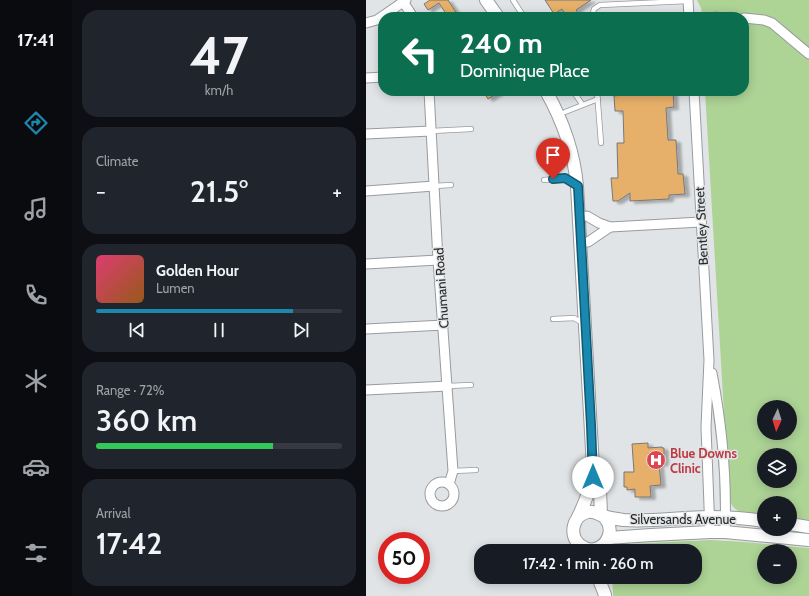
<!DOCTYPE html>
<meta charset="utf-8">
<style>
:root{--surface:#171b24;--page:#20242c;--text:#f1f3f6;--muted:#9ea1a6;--line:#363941;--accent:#1a88af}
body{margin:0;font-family:Cabin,sans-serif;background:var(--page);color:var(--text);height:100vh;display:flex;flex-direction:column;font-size:15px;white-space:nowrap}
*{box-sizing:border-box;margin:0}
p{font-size:13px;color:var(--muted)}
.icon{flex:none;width:22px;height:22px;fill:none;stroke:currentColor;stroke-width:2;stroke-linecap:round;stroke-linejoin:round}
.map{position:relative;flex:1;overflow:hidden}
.panel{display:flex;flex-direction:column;gap:10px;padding:10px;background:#0d0f14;width:294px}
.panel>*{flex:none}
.top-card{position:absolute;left:12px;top:12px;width:371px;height:84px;border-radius:16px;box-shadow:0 2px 10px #0003;background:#0b6e4f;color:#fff;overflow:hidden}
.needle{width:26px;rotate:184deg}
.fabs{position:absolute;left:391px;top:400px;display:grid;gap:8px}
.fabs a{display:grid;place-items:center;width:40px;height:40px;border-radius:50%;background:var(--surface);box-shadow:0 2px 10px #0003;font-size:20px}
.speed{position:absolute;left:12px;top:532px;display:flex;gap:8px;font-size:20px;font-weight:700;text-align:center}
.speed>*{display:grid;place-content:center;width:52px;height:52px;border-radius:50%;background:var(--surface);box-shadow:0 2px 10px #0003;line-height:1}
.speed .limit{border:6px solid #d22;background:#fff;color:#111}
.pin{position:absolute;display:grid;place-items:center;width:34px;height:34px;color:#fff;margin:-41px -17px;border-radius:50% 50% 50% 0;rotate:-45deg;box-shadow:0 0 4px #0007}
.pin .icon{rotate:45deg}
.me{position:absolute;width:44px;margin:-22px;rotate:0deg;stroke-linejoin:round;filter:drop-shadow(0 0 3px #0008)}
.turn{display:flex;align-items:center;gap:14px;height:84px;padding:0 16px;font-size:18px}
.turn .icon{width:52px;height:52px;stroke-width:2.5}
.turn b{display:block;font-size:28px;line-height:34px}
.big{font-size:30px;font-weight:600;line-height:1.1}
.panel .widget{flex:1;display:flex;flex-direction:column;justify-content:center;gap:6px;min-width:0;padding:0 14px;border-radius:16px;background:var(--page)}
.panel .dial{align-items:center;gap:0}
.dial b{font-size:52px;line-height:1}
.song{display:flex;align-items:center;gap:12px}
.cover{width:48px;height:48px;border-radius:6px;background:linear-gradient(135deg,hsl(340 70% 55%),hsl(30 70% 35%))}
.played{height:4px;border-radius:2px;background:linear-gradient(90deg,var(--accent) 80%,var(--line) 80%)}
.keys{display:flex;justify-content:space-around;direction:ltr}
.heat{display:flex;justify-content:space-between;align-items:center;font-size:22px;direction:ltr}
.charge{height:6px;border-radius:3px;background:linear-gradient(90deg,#34c759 72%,var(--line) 0)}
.trip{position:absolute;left:108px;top:544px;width:228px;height:40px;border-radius:16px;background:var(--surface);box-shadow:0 2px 10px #0003;font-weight:600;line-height:40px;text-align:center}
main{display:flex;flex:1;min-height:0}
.dock{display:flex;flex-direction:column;width:72px;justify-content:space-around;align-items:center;background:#090b0e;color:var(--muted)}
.dock .icon{width:28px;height:28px}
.dock .selected{color:var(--accent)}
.dock b{font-size:18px;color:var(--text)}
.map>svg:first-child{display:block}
</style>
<main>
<nav class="dock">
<b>17:41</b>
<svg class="icon selected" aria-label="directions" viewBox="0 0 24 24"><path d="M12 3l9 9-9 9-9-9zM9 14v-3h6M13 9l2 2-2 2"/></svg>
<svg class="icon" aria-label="music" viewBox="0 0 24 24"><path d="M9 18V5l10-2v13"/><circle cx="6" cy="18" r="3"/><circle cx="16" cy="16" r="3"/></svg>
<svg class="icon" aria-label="phone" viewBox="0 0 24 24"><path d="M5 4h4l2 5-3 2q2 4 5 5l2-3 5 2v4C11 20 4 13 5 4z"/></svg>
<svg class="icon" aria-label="climate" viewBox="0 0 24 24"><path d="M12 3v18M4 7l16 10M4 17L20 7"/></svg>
<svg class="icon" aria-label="car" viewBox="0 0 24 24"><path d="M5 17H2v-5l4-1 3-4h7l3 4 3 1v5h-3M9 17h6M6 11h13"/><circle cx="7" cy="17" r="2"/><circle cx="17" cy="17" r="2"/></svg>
<svg class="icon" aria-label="filters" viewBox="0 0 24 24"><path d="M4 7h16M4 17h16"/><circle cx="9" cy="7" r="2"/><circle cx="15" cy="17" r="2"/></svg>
</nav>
<section class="panel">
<div class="widget dial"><b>47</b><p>km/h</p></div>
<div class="widget"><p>Climate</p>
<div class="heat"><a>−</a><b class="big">21.5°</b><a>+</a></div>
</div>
<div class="widget">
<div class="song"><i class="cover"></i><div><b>Golden Hour</b><p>Lumen</p></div></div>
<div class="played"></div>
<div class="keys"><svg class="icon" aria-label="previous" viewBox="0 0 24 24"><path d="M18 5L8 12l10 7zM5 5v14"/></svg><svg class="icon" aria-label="pause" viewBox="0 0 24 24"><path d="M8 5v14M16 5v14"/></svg><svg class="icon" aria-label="next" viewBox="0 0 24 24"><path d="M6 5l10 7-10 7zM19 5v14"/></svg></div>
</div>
<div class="widget"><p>Range · 72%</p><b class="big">360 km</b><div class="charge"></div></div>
<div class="widget"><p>Arrival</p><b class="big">17:42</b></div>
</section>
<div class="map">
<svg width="443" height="596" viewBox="0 0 443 596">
<defs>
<filter id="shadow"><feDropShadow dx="4.5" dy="2.5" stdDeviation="1" flood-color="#0004"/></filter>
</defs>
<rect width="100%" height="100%" fill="#e1e4e6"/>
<g fill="#add395" fill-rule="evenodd">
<path d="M 331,0 L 443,0 L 443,520 L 424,518 L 424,503 L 398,503 L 398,516 C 383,514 367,515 363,498 L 339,91 L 378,91 L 378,17 L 336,17 L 335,8 ZM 398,407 L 424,407 L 424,433 L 398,433 ZM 398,455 L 424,455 L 424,481 L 398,481 Z"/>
<path d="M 344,540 L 378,542 L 443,548 L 443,596 L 247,596 L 246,577 L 329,577 L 329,551 L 247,551 C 248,543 258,542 265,544 ZM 398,551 L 424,551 L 424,577 L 398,577 Z"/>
</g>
<g fill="#e7b06b" stroke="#797774" filter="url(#shadow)">
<path d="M 64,0 L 82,0 L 93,17 L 82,17 L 73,3 L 62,10 L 58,4 Z"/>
<path d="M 179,0 L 225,0 L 210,10 L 215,17 L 201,17 L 196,9 L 188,14 Z"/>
<path d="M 117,91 L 135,91 L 122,99 Z"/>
<path d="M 255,91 L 299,91 L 300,93 L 307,92 L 308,107 L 300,108 L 302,140 L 310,140 L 312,174 L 317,174 L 319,194 L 303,195 L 303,199 L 264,201 L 264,193 L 252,201 L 247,201 L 245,178 L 252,178 L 251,143 L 258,143 L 257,111 L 249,111 L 248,96 L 256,95 Z"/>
<path d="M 282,443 L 282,448 L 296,447 L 296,448 L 298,448 L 298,463 L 293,464 L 295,485 L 284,486 L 285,497 L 269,497 L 269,489 L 261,490 L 261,487 L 258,487 L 258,472 L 268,472 L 266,444 Z"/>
</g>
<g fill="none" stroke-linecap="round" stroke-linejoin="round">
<defs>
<g id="lane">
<path d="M 147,0 L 158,17"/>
<path d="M 226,17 L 228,9 L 234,5 L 322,1"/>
<path d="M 207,91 L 216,104"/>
<path d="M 231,91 L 235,143"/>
<path d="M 199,112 L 232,99"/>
<path d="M 65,131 L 105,129"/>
<path d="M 178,180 L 199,178 L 209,184"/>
<path d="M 68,186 L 85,185"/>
<path d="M 187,319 L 208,318 L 217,323"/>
<path d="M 82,386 L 105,385"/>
<path d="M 87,471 L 110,470"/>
</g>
<g id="street">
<path d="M 36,0 L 47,17"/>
<path d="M 322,0 L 323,17"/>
<path d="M 349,17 L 351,17"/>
<path d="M 378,18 L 398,20 L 406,23 L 443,54"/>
<path d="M 0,23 L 11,20 L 40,0"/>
<path d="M 0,78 L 17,77"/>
<path d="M 63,91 L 72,260 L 87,471 L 83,484"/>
<path d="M 328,91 L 343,360 L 340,427 L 344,532"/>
<path d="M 0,134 L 65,131"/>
<path d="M 0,191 L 68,186"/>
<path d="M 221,216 L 233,223 L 244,227 L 335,222"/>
<path d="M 222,242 L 244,227"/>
<path d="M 0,264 L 72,260"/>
<path d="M 0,329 L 78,325"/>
<path d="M 346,373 C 356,425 361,480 359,532"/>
<path d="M 0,390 L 82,386"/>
<circle cx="76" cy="494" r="12"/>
</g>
<g id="secondary">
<path d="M 120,0 L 132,17"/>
<path d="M 180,91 C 197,121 208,152 211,186 L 227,467 C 226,486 220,501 212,517"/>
<path d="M 233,466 L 235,514"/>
<path d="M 237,516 C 255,533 233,560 214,545 C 202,535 207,515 222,512 C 228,511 232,514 237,516 C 243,518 251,519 258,520 C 286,522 315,517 343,517 C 361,517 380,518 398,521"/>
<path d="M 424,524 L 443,527"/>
<path d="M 242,538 L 285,535 L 344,532 L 359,532 L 443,540"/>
<path d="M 232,577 L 239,595"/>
</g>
</defs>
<use href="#lane" stroke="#999b9e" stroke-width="6"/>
<use href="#street" stroke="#999b9e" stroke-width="11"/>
<use href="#secondary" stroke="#999b9e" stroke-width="14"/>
<use href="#lane" stroke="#fff" stroke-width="4.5"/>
<use href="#street" stroke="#fff" stroke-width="9"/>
<use href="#secondary" stroke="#fff" stroke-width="12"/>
</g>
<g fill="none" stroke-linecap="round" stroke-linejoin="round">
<defs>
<path id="route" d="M 187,179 L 199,178 L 212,186 L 225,425 L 227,477"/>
</defs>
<use href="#route" stroke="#115872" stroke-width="10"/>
<use href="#route" stroke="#1a88af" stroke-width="7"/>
</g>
<defs>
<symbol id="hospital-disc" viewBox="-11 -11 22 22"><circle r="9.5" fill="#e0444e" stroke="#e1e4e6"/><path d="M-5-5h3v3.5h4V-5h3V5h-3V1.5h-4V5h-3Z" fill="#fff"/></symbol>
</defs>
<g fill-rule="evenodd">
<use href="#hospital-disc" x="279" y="449" width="22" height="22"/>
</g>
<g text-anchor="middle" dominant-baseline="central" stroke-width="3" stroke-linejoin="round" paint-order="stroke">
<g font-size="13" fill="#272829" stroke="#e1e4e6">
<text transform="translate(335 226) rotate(-93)">Bentley Street</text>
<text transform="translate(75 288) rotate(-94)">Chumani Road</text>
<text x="317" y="519">Silversands Avenue</text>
</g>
<g font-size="13" font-weight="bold" fill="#be3a42" stroke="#e1e4e6" text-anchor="start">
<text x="304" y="453">Blue Downs<tspan x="304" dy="15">Clinic</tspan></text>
</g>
</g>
</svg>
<div class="fabs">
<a><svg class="needle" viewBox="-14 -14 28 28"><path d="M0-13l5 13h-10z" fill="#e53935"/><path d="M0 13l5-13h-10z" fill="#9ea1a6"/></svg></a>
<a><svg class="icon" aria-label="layers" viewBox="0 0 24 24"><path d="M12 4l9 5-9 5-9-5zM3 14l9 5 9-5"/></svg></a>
<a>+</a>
<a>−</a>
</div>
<div class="speed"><div class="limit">50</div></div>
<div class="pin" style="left:187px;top:179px;background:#d93025"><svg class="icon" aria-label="arrive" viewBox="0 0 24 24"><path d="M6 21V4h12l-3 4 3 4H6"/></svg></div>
<svg class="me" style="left:227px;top:477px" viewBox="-20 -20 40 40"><circle r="19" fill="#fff"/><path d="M0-13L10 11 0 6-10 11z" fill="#1a88af"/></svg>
<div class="trip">17:42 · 1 min · 260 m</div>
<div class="top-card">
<div class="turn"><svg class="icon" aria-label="left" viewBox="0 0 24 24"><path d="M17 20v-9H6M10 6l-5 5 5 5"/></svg><div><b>240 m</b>Dominique Place</div></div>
</div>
</div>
</main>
